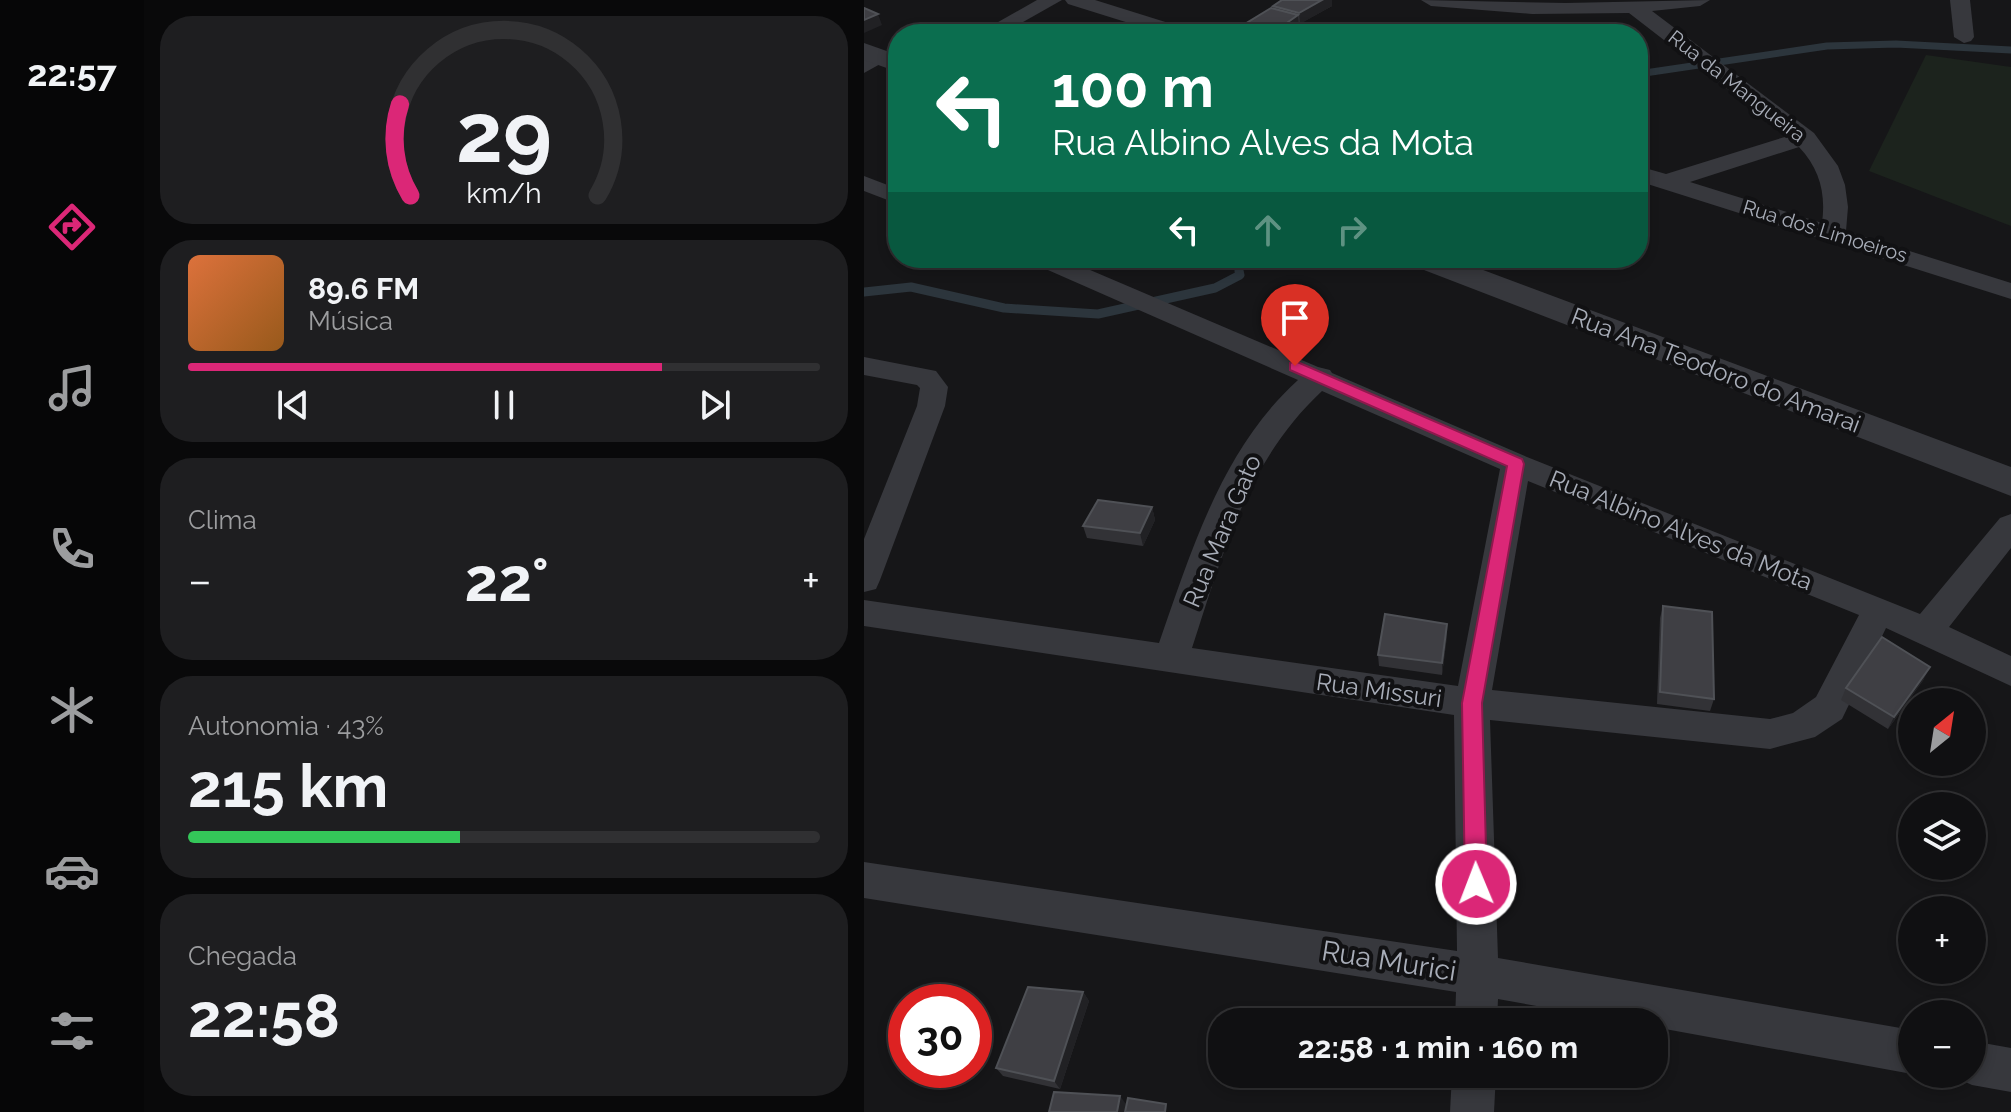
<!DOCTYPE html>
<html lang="pt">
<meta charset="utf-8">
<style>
:root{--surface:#101012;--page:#1e1e20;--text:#f1f3f6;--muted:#9c9d9f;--line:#303032;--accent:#db2777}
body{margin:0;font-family:Raleway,sans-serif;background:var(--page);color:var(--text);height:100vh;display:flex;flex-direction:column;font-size:30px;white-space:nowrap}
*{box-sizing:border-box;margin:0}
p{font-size:26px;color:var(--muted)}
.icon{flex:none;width:44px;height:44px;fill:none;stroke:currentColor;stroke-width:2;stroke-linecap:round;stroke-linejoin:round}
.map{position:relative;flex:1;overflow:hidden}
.sheet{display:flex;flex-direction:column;gap:16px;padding:16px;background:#09090a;width:720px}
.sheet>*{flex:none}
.hud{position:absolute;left:24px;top:24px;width:760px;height:244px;border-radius:32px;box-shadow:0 4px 12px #0003,0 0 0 2px var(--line);background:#0b6e4f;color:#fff;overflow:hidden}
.needle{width:52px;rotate:30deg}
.fabs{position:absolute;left:1034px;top:688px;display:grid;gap:16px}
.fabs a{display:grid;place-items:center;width:88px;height:88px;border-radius:50%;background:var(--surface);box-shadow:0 4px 12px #0003,0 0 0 2px var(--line);font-size:40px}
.speed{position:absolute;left:24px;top:984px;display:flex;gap:16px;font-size:40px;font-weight:700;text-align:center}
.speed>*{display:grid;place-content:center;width:104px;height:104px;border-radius:50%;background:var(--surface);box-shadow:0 4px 12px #0003,0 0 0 2px var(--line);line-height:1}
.speed .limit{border:12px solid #d22;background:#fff;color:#111}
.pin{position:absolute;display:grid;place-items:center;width:68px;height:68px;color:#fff;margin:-82px -34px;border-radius:50% 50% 50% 0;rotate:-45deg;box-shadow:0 0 8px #0007}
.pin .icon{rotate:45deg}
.me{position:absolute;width:88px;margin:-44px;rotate:359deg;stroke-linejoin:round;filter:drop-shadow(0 0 6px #0008)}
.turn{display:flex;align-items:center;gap:28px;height:168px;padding:0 32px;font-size:36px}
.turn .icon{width:104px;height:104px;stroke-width:2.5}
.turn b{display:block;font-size:56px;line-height:68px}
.lanes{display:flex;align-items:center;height:76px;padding:0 32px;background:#0003;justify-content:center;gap:40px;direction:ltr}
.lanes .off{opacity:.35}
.big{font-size:60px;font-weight:700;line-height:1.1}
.sheet .tile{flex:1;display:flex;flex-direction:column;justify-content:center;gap:12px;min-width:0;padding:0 28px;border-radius:32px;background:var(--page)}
.sheet .dial{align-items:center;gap:0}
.dial svg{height:208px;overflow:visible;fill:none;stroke:var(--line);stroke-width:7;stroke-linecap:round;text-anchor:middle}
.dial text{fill:var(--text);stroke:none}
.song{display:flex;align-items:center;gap:24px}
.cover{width:96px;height:96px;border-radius:12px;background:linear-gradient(135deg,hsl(20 70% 55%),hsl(30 70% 35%))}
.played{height:8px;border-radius:4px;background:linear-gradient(90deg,var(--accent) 75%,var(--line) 75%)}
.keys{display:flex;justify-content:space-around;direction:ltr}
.heat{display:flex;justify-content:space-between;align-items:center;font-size:44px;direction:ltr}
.charge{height:12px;border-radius:6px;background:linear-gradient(90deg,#34c759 43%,var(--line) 0)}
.trip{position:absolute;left:344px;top:1008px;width:460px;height:80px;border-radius:32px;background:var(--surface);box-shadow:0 4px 12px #0003,0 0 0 2px var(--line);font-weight:700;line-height:80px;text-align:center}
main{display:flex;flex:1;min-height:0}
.dock{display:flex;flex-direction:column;width:144px;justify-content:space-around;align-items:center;background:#060607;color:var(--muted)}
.dock .icon{width:56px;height:56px}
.dock .on{color:var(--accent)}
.dock b{font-size:36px;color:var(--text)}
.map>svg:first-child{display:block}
</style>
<main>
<nav class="dock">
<b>22:57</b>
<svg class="icon on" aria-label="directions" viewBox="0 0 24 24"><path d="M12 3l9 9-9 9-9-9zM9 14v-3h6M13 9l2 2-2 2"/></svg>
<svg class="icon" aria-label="music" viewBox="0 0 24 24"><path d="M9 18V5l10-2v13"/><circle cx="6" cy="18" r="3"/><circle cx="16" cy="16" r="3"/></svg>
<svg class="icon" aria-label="phone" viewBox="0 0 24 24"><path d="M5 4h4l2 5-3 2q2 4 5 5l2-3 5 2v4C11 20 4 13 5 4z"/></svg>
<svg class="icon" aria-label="climate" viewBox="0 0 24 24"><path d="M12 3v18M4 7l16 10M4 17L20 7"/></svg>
<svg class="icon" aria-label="car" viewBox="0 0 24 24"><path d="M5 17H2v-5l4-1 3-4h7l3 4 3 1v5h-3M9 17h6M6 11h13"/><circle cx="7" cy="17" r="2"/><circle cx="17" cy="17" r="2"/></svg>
<svg class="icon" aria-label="filters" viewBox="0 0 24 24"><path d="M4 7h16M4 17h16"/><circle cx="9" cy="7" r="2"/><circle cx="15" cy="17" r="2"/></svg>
</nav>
<section class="sheet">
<div class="tile dial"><svg viewBox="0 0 100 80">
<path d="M14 69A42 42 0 1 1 86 69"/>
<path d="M14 69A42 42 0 0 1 10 34" stroke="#db2777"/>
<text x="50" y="56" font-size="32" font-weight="700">29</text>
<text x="50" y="72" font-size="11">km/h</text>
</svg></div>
<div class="tile">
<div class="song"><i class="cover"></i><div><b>89.6 FM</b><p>Música</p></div></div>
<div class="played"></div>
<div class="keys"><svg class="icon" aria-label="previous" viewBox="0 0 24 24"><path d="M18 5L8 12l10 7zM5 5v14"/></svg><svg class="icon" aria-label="pause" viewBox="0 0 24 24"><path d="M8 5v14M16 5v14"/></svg><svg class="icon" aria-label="next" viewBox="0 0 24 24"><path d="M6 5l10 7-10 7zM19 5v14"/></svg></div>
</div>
<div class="tile"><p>Clima</p>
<div class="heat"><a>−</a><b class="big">22°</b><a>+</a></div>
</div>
<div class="tile"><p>Autonomia · 43%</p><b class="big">215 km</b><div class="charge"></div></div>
<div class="tile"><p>Chegada</p><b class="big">22:58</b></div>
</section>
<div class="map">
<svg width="1147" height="1112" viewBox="0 0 1147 1112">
<rect width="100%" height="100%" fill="#161618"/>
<path fill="#1c231d" d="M 1062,55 L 1147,67 L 1147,226 L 1005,171 Z"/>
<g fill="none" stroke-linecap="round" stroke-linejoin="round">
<g stroke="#2c353c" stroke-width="7">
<path d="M 774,74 L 963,46 L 1032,44 L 1147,50"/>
<path d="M 374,258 L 376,273"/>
</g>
<path stroke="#2c353c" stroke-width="9" d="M 0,292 L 47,287 L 140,308 L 234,314 L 351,288 L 376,275 L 375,271"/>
<g fill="#37383d" fill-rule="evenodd">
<path d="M 173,0 L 198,0 L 138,34 L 113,34 Z"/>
<path d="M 201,0 L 231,0 L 327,30 L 330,34 L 300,34 L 204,4 Z"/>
<path d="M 557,0 L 702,3 L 846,0 L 836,6 L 788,11 L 950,133 L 974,166 L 981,185 L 984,207 L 982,231 L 1147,283 L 1147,299 L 774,181 L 774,166 L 802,174 L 924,136 L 765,13 L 668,14 L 567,6 ZM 935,147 C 956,169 962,194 958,223 L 826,182 Z"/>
<path d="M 1086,0 L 1106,0 L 1110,37 L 1107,41 L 1100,43 L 1090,37 Z"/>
<path d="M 17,52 L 24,54 L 27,58 L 0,73 L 0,59 Z"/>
<path d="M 0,176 L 34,189 L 34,204 L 0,191 Z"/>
<path d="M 164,258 L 198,258 L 454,367 L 466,370 L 468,373 L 663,457 L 1056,614 L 1136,518 L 1147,514 L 1147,548 L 1085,627 L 1147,656 L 1147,686 L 1022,628 L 978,719 L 951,737 L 906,749 L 626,720 L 634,958 L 1048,1030 L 1048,1074 L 790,1027 L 790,1022 L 761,1022 L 634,999 L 633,1022 L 591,1022 L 592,992 L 0,898 L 0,862 L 593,951 L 590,715 L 0,626 L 0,600 L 295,643 C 328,549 358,449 434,380 L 168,263 ZM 458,391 L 636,469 L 594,686 L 328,648 C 359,553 383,461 458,391 ZM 664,481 L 995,615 L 952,697 L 929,713 L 906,719 L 628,690 Z"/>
<path d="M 0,357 L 72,371 L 84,387 L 81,406 L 16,580 L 12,589 L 0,592 L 0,539 L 53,406 L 56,388 L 53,385 L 0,375 Z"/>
<path d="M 1108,1041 L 1147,1048 L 1147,1092 L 1108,1085 L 1093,1078 L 1091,1074 L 1108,1074 Z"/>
<path d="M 588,1074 L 632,1074 L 630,1112 L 586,1112 Z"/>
</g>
<g fill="#37383d" fill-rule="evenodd">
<path d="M 0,43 L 34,55 L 34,72 L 0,60 Z"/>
<path d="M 542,258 L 587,258 L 1147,467 L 1147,496 L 547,265 Z"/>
</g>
</g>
<g fill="#323236">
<path d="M 409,6 L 468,6 L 435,24 L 435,27 L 425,34 L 377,34 L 376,27 L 409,8 Z"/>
<path d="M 567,258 L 584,258 L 579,263 Z"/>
<path d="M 288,507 L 291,520 L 279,546 L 223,538 L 219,526 Z"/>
<path d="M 799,606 L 850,699 L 846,711 L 793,704 L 796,618 Z"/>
<path d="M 583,636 L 578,675 L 515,666 L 514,655 Z"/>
<path d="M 1060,679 L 1024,729 L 977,700 L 982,688 Z"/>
<path d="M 219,992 L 225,1001 L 196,1089 L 139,1076 L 132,1068 Z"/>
</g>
<g fill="#212124">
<path d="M 458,0 L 468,0 L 468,6 L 436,24 L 435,13 Z"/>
<path d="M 14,14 L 18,25 L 0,33 L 0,20 Z"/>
<path d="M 434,15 L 435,27 L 425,34 L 407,34 Z"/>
<path d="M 288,507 L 291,520 L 279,546 L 276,533 Z"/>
<path d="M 583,624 L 583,636 L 578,675 L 578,663 Z"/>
<path d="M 1066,667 L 1060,679 L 1024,729 L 1030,717 Z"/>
<path d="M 219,992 L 225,1001 L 196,1089 L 190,1081 Z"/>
<path d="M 256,1096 L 262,1104 L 260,1112 L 253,1112 Z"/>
</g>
<g fill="#3f3f44" stroke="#4f5156" stroke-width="2">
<path d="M 418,0 L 458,0 L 435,13 L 409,6 Z"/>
<path d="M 0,8 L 14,14 L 0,20 Z"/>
<path d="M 407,8 L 434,15 L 407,34 L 381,34 L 386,30 L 376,27 Z"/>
<path d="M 234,500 L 288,507 L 276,533 L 219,526 Z"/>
<path d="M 799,606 L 848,612 L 850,699 L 796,692 Z"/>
<path d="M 521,614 L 583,624 L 578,663 L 514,655 Z"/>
<path d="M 1018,637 L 1066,667 L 1030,717 L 982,688 Z"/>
<path d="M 164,987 L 219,992 L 190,1081 L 132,1068 Z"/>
<path d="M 190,1092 L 256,1096 L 253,1112 L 185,1112 Z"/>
<path d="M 264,1098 L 302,1104 L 301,1112 L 261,1112 Z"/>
</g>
<path fill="#db2777" stroke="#8e194d" stroke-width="2" d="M 431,361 L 658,459 L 660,464 L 618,703 L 623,884 L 620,892 L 612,895 L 604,892 L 601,884 L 598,703 L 643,466 L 426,370 L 426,363 Z"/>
<g text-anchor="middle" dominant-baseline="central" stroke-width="8" stroke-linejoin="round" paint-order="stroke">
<g font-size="20" fill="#a8adb8" stroke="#111113">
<text transform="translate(873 86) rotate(38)">Rua da Mangueira</text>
<text transform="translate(961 231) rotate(17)">Rua dos Limoeiros</text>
</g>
<g font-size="24" fill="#a8adb8" stroke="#111113">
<text transform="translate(852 370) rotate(21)">Rua Ana Teodoro do Amarai</text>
<text transform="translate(817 530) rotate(22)">Rua Albino Alves da Mota</text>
<text transform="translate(358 531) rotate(-67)">Rua Mara Gato</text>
<text transform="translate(515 690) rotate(8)">Rua Missuri</text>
</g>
<g font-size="28" fill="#a8adb8" stroke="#111113">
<text transform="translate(525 961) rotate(9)">Rua Murici</text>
</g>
</g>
</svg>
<div class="fabs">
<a><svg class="needle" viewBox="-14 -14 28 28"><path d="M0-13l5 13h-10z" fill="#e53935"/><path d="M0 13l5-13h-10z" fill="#9c9d9f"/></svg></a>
<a><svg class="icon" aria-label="layers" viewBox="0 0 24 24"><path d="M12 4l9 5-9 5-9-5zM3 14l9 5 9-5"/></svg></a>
<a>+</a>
<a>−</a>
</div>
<div class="speed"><div class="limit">30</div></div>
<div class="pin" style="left:431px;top:366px;background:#d93025"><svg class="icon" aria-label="arrive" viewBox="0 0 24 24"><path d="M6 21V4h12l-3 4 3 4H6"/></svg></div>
<svg class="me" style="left:612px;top:884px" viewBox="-20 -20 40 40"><circle r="17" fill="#db2777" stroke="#fff" stroke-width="3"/><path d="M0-11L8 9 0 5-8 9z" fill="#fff"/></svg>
<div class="trip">22:58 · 1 min · 160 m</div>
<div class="hud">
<div class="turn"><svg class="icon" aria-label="left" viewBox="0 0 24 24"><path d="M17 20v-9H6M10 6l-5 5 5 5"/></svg><div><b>100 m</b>Rua Albino Alves da Mota</div></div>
<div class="lanes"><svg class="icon" aria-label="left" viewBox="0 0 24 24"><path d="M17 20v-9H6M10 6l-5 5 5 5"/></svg><svg class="icon off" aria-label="ahead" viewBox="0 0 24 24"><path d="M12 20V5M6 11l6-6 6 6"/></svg><svg class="icon off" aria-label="right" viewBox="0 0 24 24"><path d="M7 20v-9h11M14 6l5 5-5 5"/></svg></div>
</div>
</div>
</main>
